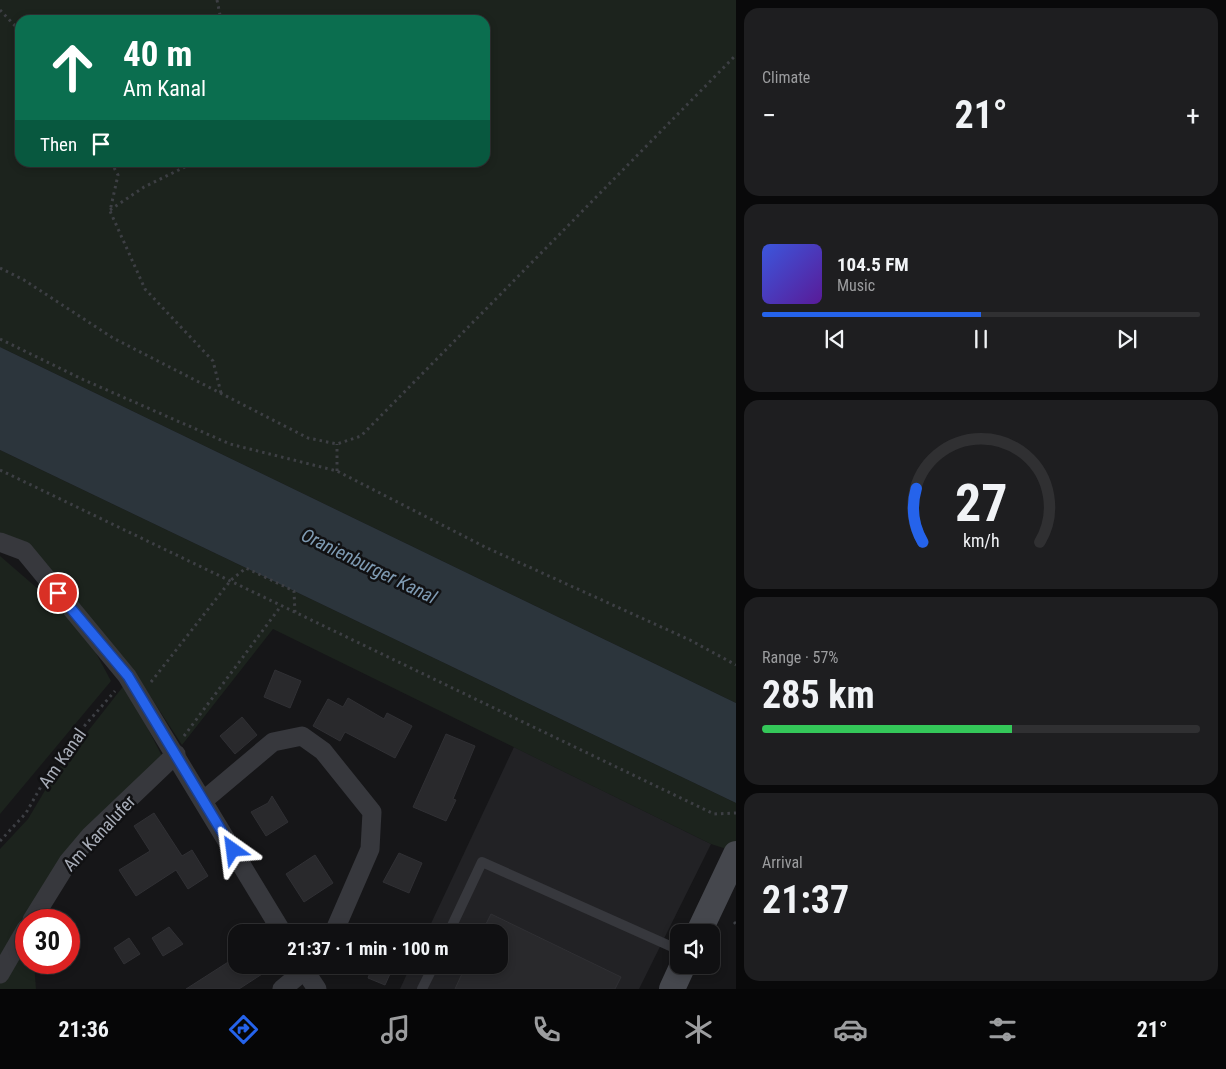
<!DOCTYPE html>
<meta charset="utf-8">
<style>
:root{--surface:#101012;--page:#1e1e20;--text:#f1f3f6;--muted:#9c9d9f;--line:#303032;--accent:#2563eb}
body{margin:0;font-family:"Roboto Condensed",sans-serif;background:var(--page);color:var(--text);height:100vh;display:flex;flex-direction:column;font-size:19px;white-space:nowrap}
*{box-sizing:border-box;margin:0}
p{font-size:16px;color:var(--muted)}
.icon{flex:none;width:28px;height:28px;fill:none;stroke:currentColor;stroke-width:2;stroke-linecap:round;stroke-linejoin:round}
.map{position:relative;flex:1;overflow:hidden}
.sheet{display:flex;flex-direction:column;gap:8px;padding:8px;background:#09090a;width:490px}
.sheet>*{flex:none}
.banner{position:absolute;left:15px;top:15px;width:475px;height:152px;border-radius:15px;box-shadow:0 2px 8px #0003,0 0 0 1px var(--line);background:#0b6e4f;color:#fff;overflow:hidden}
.tools{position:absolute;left:670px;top:924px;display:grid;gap:10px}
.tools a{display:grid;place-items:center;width:50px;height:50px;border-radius:10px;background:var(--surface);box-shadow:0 2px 8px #0003,0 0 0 1px var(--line);font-size:25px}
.speed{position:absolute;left:15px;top:909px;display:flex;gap:10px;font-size:25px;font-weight:700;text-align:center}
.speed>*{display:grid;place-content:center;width:65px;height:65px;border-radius:50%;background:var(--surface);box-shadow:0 2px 8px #0003,0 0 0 1px var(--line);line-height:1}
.speed .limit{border:8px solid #d22;background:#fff;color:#111}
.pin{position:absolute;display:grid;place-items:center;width:42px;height:42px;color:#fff;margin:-21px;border:2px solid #fff;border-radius:50%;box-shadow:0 1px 5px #0007}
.me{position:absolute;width:55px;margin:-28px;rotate:329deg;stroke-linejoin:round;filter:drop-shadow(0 0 4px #0008)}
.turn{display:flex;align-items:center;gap:18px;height:105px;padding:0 25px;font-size:22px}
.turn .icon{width:65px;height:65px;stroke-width:2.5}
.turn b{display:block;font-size:35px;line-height:42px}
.then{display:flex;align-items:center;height:48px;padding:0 25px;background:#0003;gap:10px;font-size:19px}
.big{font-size:38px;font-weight:700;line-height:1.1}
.sheet .widget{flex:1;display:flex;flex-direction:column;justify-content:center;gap:8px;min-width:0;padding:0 18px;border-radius:15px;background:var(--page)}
.sheet .dial{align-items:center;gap:0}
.dial svg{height:130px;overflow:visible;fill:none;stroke:var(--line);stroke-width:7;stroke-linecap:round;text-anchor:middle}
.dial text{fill:var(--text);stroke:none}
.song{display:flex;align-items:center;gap:15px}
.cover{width:60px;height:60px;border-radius:8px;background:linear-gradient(135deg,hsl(230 70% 55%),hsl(270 70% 35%))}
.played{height:5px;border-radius:2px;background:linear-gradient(90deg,var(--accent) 50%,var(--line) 50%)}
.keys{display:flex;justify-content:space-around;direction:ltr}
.heat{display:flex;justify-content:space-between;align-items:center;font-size:28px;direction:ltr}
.charge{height:8px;border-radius:4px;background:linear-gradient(90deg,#34c759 57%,var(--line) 0)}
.trip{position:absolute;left:228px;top:924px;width:280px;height:50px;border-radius:15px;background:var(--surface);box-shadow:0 2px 8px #0003,0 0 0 1px var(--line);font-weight:700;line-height:50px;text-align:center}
.menu{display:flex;height:80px;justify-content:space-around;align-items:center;background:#060607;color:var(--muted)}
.menu .icon{width:35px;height:35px}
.menu .selected{color:var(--accent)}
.menu b{font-size:22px;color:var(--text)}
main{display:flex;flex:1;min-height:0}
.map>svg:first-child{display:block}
</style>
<main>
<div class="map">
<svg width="736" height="989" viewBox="0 0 736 989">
<rect width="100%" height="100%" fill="#161618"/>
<path fill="#222225" d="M 514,747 L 711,844 L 639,989 L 400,989 L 411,965 L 499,965 L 499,932 L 427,932 Z"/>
<g fill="#1c231d" fill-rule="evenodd">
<path d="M 0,0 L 736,0 L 736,703 L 0,347 ZM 20,20 L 485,20 L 485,162 L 20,162 Z"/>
<path d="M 0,450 L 736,803 L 736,852 L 711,844 L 273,629 L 182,745 L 135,673 L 0,535 Z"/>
<path d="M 0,556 L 82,627 L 111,681 L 0,814 Z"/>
<path d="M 125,684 L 163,758 L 86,833 L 26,941 L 26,962 L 34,963 L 36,989 L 0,989 L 0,849 L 28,819 L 56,772 Z"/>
</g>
<path fill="#2c353c" d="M 0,347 L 736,703 L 736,803 L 0,450 Z"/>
<g fill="#29292c" stroke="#303034">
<path d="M 275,670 L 301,681 L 290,708 L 264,697 Z"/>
<path d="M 348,698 L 384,719 L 387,713 L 412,726 L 395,758 L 345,732 L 340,741 L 313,726 L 328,699 L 343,707 Z"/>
<path d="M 242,717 L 257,735 L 235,754 L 220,736 Z"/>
<path d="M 446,734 L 475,746 L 453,799 L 456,800 L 446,821 L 413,807 Z"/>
<path d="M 272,796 L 288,822 L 266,836 L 251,812 L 268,803 Z"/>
<path d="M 154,813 L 182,856 L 192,850 L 208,876 L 188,889 L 176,870 L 136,896 L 119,870 L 150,851 L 134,826 Z"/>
<path d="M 399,853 L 422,863 L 409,893 L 383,882 Z"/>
<path d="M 315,855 L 333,883 L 304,902 L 286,874 Z"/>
<path d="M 491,914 L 621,977 L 615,989 L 455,989 L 466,965 L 499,965 L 499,932 L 482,932 Z"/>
<path d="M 169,927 L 183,944 L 163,956 L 152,938 Z"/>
<path d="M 129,938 L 140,954 L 124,964 L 114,948 Z"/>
<path d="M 236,957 L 236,965 L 276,965 L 239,989 L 186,989 Z"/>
<path d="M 373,965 L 394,965 L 385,985 L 368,978 Z"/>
</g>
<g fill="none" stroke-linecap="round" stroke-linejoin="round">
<g stroke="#3d3f44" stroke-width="3" stroke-dasharray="2.5 4" stroke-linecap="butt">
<path d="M 217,0 L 221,20"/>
<path d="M 0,10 L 20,31"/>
<path d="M 111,162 L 118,175 L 110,211 L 145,289 L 213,361 L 221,393"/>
<path d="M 110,210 L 144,187 L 195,162"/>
<path d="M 0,268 L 24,280 L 113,338 L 308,438 L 337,444 L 361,436 L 736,55"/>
<path d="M 0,339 L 84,380 L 230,444 L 337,471 L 485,547 L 690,640 L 736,665"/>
<path d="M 0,470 L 714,814 L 736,813"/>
<path d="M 337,471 L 337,444"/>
<path d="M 151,682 L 231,580 L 246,568 L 294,591 L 295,613"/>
<path d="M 184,736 L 281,606"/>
<path d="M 0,841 L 26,813 L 48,774 L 73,739 L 115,691"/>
<path d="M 734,922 L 736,924"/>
</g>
<g stroke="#37383d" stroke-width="10">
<path d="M 449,932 L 482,862 L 679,950"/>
<path d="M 422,989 L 434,965"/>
</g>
<g stroke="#37383d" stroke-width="19">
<path d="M 0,542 L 24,551 L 127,676 L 282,932"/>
<path d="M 203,801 L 273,742 L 302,736 L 323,751 L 372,812 L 370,849 L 334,932"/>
<path d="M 32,920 L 68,862 L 90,836 L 176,754"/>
<path d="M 301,965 L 317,989"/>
<path d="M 0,974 L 26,929"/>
<path d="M 282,989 L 311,965"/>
</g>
<g stroke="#45474d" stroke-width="26">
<path d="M 699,932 L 736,854"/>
<path d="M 672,989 L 683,965"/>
</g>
</g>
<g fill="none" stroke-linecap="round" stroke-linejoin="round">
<defs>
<path id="route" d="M 58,593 L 128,676 L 233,850"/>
</defs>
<use href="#route" stroke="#184099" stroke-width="12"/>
<use href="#route" stroke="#2563eb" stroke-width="9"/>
</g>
<g text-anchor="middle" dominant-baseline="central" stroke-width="5" stroke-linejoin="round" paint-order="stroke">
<g font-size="18" fill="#a8adb8" stroke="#111113">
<text transform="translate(62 758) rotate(-55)">Am Kanal</text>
<text transform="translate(99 833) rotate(-47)">Am Kanalufer</text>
</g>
<g font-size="19" font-style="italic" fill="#7f9bb3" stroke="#111113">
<text transform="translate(369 566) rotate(26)">Oranienburger Kanal</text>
</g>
</g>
</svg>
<div class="tools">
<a><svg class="icon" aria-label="sound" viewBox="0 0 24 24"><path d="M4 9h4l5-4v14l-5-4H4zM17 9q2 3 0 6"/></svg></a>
</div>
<div class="speed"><div class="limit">30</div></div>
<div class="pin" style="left:58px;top:593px;background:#d93025"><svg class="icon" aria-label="arrive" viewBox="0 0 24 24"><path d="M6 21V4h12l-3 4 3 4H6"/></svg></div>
<svg class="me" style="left:233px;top:850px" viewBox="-20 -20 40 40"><path d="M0-17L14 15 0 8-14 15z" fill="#2563eb" stroke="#fff" stroke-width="4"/></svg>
<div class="trip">21:37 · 1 min · 100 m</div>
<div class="banner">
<div class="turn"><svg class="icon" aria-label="ahead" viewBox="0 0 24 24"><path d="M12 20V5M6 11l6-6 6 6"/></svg><div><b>40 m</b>Am Kanal</div></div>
<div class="then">Then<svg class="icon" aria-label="arrive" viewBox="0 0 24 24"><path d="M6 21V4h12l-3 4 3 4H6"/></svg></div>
</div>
</div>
<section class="sheet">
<div class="widget"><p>Climate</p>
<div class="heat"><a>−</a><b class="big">21°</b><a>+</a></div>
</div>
<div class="widget">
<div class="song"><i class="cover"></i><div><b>104.5 FM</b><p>Music</p></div></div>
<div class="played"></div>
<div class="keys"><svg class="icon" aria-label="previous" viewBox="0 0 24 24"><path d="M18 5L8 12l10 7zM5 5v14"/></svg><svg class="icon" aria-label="pause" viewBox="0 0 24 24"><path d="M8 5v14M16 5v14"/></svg><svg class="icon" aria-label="next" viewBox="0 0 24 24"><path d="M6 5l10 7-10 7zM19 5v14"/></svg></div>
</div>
<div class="widget dial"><svg viewBox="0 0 100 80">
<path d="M14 69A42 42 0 1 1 86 69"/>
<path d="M14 69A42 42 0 0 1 10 36" stroke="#2563eb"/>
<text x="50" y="56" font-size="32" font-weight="700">27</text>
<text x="50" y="72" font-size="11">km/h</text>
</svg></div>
<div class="widget"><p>Range · 57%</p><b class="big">285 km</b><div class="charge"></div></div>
<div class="widget"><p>Arrival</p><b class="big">21:37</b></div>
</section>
</main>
<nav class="menu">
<b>21:36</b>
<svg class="icon selected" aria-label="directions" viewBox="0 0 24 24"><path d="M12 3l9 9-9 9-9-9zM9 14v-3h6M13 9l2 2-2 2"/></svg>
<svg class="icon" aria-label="music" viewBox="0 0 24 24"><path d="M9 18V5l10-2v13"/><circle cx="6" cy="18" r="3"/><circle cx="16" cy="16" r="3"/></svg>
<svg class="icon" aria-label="phone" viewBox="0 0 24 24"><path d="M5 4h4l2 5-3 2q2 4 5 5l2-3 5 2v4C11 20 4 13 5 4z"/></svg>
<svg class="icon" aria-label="climate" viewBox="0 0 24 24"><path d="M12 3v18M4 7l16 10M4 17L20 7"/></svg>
<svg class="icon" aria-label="car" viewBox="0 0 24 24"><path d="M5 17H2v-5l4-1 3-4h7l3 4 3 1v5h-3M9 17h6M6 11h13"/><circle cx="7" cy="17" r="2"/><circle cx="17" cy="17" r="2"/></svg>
<svg class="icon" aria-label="filters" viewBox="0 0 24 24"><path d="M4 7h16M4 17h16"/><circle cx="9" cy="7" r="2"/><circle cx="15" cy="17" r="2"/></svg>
<b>21°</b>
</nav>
